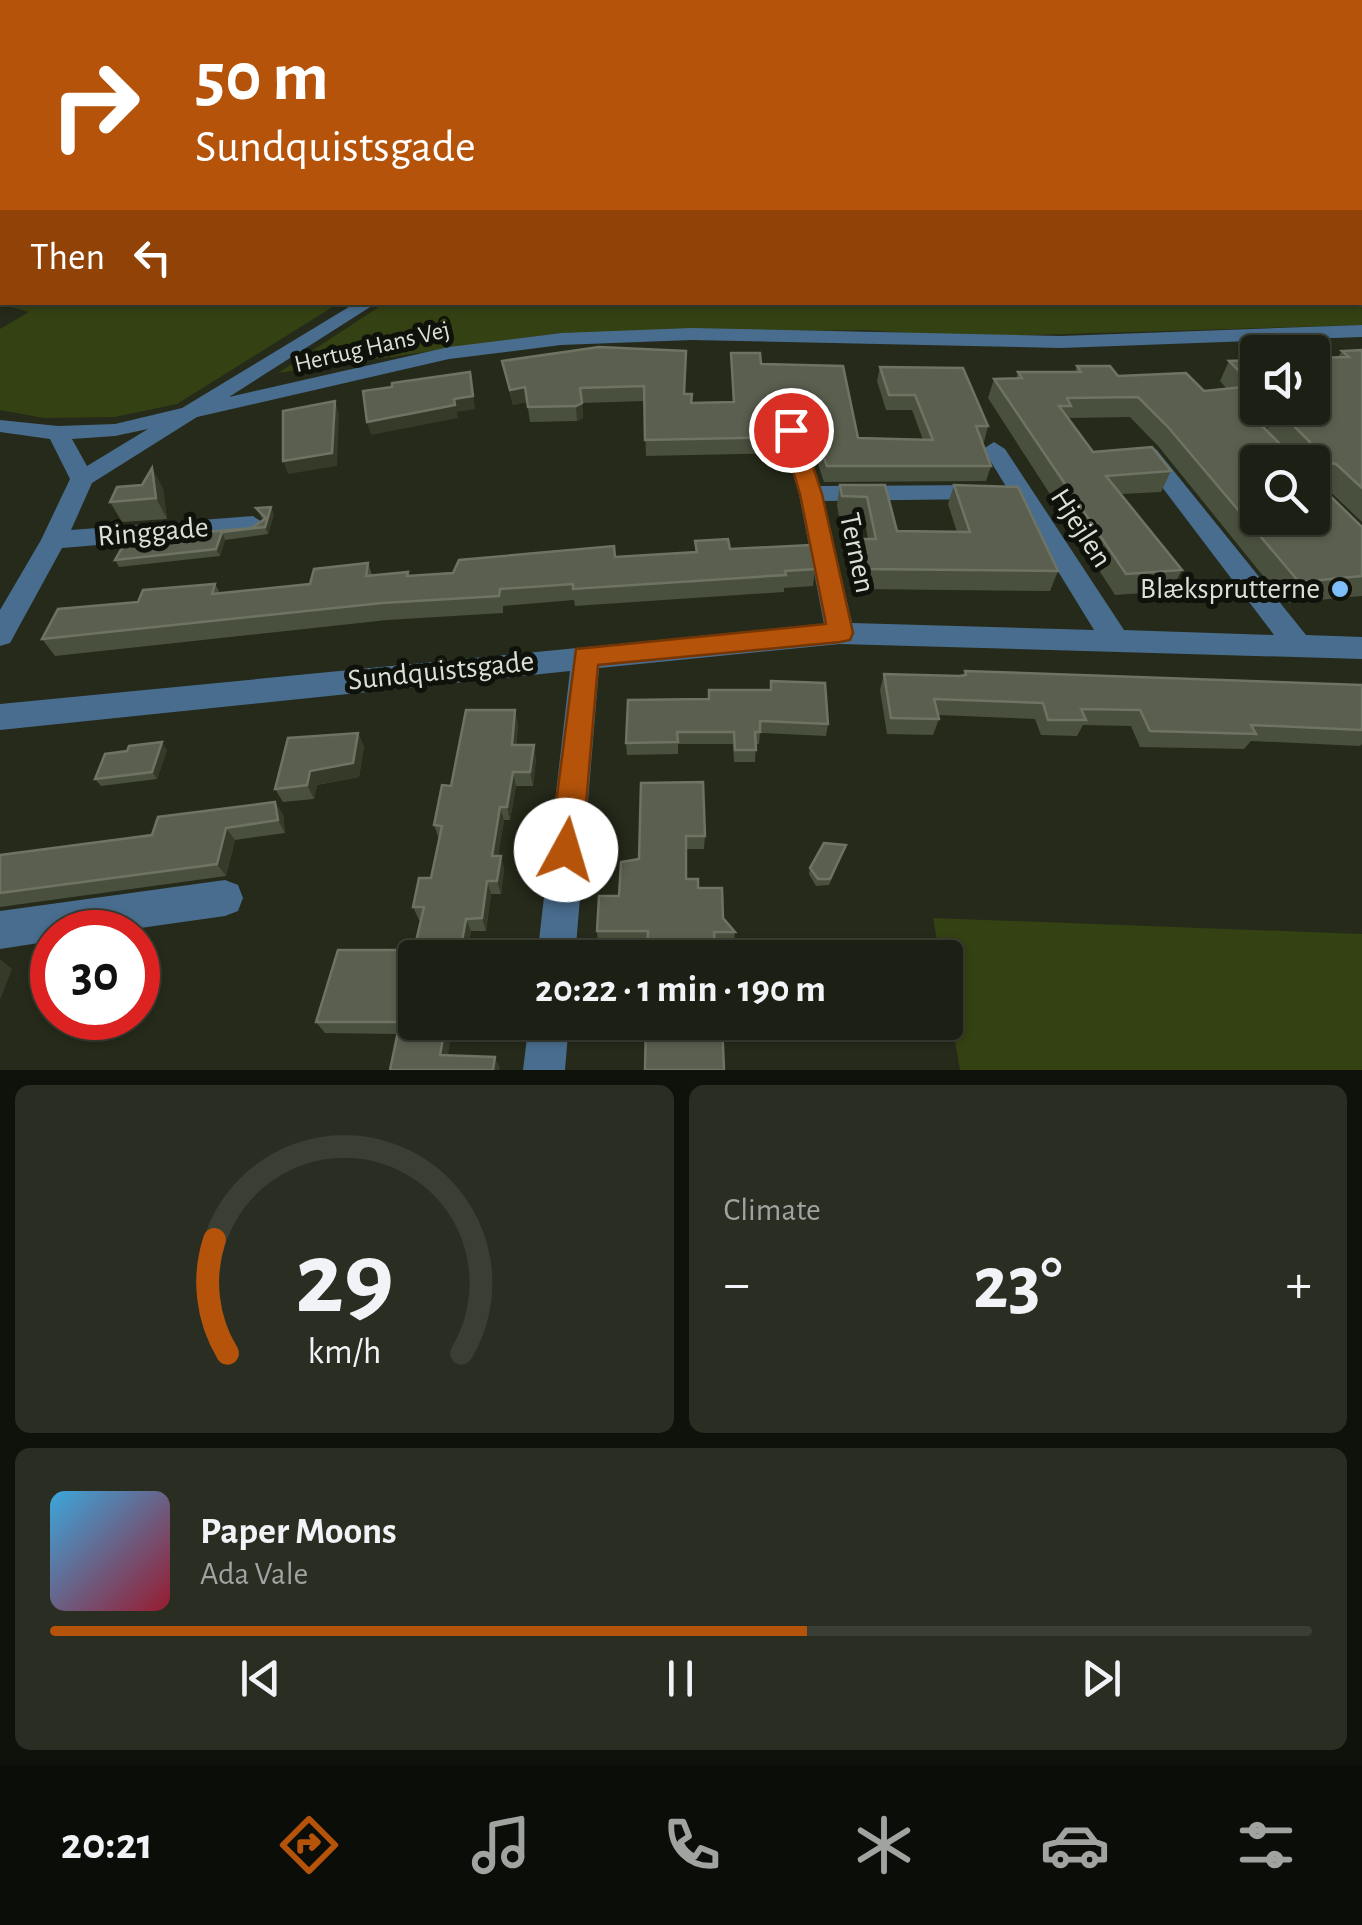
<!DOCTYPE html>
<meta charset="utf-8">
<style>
:root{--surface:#1c2014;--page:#292d22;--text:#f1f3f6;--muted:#a0a3a0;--line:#3a3e34;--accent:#b45309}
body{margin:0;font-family:"Alegreya Sans",sans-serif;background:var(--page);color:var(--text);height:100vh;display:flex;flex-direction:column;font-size:38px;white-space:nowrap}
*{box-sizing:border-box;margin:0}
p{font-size:32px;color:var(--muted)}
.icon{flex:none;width:55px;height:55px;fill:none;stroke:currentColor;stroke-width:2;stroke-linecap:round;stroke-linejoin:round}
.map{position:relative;height:1070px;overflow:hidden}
.details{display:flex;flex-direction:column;gap:15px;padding:15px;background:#0f120b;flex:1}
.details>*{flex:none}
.hud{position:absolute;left:0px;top:0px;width:1362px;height:305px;box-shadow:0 2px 8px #0004,0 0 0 2px var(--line);background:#b45309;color:#fff;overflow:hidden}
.fabs{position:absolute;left:1240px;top:335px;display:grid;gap:20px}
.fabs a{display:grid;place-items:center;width:90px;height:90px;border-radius:10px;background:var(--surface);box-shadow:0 2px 8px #0004,0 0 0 2px var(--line);font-size:50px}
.speed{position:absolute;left:30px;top:910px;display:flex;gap:20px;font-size:50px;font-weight:700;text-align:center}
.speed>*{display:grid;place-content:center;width:130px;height:130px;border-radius:50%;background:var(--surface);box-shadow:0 2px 8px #0004,0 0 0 2px var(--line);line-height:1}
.speed .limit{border:15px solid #d22;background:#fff;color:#111}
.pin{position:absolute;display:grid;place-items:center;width:85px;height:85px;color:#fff;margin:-42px;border:5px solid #fff;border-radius:50%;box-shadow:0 2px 10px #0007}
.me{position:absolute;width:110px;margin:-55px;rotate:6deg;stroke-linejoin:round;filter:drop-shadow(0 0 8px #0008)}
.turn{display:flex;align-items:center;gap:35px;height:210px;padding:0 30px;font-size:45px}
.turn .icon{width:130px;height:130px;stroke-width:2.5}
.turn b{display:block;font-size:70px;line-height:85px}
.then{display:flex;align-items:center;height:95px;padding:0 30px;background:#0003;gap:20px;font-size:38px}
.big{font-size:75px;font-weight:700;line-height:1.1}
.details .tile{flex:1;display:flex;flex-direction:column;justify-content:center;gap:15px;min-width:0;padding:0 35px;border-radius:15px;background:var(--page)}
.details .dial{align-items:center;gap:0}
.dial svg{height:260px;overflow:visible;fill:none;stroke:var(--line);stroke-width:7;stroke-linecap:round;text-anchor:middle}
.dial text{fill:var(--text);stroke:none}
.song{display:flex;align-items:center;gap:30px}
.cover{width:120px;height:120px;border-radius:15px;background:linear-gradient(135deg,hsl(200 70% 55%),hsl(350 70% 35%))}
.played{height:10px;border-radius:5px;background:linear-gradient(90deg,var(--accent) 60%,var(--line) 60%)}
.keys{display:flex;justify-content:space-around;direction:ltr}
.heat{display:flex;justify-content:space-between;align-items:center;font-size:55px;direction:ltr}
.details .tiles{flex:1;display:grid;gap:15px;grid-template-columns:1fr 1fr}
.tile:last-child{grid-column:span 2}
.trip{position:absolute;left:398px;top:940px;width:565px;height:100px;border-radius:10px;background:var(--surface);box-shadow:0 2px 8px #0004,0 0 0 2px var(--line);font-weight:700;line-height:100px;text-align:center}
.tab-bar{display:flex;height:160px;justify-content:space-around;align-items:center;background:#0b0d08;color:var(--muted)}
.tab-bar .icon{width:70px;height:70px}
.tab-bar .selected{color:var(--accent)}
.tab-bar b{font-size:45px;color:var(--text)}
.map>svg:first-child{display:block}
</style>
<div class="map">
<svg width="1362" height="1070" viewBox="0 0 1362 1070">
<rect width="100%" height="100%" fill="#252a1a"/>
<g fill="#344112">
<path d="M 0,140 L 2,302 L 339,303 L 177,404 L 115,417 L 44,418 L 0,410 L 0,329 L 29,312 L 0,304 Z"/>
<path d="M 1360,199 L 1362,325 L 965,337 L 865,330 L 559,333 L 278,373 L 385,303 L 1360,302 Z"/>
<path d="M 933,918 L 1362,934 L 1362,1070 L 960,1070 L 945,985 L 945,958 L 940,957 Z"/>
</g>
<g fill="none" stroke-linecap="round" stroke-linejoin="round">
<g fill="#496d8e" fill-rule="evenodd">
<path d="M 357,302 L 378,302 L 229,397 L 449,347 L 561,333 L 692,328 L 1061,336 L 1362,325 L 1362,337 L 1061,348 L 692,340 L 561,345 L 449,359 L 197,417 L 92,483 L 71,530 L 253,516 L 265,524 L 253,532 L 62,548 L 10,643 L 0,646 L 0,610 L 41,540 L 70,479 L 50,439 L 0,432 L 0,420 L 58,426 L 115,424 L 182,408 ZM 148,429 L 87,466 L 72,439 L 115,436 Z"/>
<path d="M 791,423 L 802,429 L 820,486 L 983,485 L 995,492 L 983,499 L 824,501 L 852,623 L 1094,630 L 983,449 L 994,442 L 1005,449 L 1124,630 L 1274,635 L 1137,454 L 1148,447 L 1156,449 L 1306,635 L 1362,637 L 1362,659 L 840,644 L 599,668 L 575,958 L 537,958 L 570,671 L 0,730 L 0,704 L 824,624 L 799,494 L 780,429 Z"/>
<path d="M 225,880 L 238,885 L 243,898 L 238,911 L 225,916 L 112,932 L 52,932 L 52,941 L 0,949 L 0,911 Z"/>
<path d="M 529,1022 L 569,1022 L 565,1070 L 523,1070 Z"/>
</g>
</g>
<g fill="#4a503e">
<path d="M 1362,350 L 1362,522 L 1322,484 L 1322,488 L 1362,527 L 1362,596 L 1285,603 L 1159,447 L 1130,417 L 1068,418 L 1093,452 L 1171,471 L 1161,492 L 1121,494 L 1182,570 L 1171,591 L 1115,595 L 988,398 L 994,379 L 1016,379 L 1018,372 L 1075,372 L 1077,366 L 1118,376 L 1204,391 L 1227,389 L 1220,381 L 1229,361 L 1338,357 L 1342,351 Z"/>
<path d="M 731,353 L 761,364 L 858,438 L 923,440 L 912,410 L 886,410 L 877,381 L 880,367 L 988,426 L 984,442 L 982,441 L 991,466 L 986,481 L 824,482 L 806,428 L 793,420 L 781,425 L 784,437 L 783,453 L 646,456 L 644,401 L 582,403 L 583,418 L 577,421 L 530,422 L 527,402 L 513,405 L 502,361 L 684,394 L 691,403 L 733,402 Z"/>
<path d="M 152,468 L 163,489 L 167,519 L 122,522 L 110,502 L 142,485 Z"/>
<path d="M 840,485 L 885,485 L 897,531 L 957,532 L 948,504 L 954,485 L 1058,571 L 1050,591 L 859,589 L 854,558 L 857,539 L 868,539 L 864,516 L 839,516 L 837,505 Z"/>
<path d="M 256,508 L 274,514 L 268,534 L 225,540 L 220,556 L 119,567 L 115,560 L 127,539 L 252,528 L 263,520 Z"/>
<path d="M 695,541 L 815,569 L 813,586 L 784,588 L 784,592 L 575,606 L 574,600 L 503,606 L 503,613 L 387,620 L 55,656 L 42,639 L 138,602 L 215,584 L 220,593 L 310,584 L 368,563 L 372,575 L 408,572 L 409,576 L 615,557 L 695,552 Z"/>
<path d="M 965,671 L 1362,685 L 1362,744 L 1360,746 L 1251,741 L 1244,749 L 1140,747 L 1131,726 L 1083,725 L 1077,736 L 1041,735 L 1035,719 L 938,715 L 939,719 L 933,735 L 887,734 L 880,690 L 884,674 L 959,676 L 963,676 Z"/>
<path d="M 771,681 L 828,724 L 826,736 L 760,733 L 759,744 L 756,744 L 755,762 L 734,762 L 733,744 L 678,744 L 678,754 L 627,755 L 626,743 L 770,690 Z"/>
<path d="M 518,724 L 516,745 L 536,759 L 533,786 L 516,786 L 510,820 L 504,820 L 498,856 L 501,856 L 504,870 L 501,894 L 491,894 L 486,931 L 471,931 L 466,958 L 415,958 L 448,1055 L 495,1057 L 499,1070 L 390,1070 L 398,1034 L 325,1033 L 316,1022 L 414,950 L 421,920 L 419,920 L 413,907 L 431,878 L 439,839 L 434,825 L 451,786 Z"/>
<path d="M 358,733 L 364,747 L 359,777 L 317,785 L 314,799 L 283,802 L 275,789 Z"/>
<path d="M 167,750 L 157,779 L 101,786 L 95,779 L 127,751 Z"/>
<path d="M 641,783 L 705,836 L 704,849 L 686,849 L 686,879 L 698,888 L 735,932 L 734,944 L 598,943 L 597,931 L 619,896 L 639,859 Z"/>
<path d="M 283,814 L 285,833 L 235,840 L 226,876 L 0,907 L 0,855 L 152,835 Z"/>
<path d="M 846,845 L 829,885 L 816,886 L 809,874 L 810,868 Z"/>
<path d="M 646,1022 L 740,1022 L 739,1031 L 722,1031 Z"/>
</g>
<g fill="#353a29">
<path d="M 472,385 L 475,409 L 456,412 L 454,399 Z"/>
<path d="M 525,387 L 527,402 L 513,405 L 510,390 Z"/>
<path d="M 335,401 L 339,414 L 337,466 L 288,474 L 283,461 Z"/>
<path d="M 582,403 L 583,418 L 577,421 L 576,406 Z"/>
<path d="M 794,404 L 793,420 L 777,428 L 778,412 Z"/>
<path d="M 455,405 L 458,418 L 371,435 L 367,422 Z"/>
<path d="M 1275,416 L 1264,436 L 1262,426 Z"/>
<path d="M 152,468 L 163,489 L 167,519 L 156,498 Z"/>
<path d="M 271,507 L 274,514 L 268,534 L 265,527 Z"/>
<path d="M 222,532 L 225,540 L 220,556 L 216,549 Z"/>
<path d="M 515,710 L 518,724 L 516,760 L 512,745 Z"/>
<path d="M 358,733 L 364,747 L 359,777 L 317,785 L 314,799 L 307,785 L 310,771 Z"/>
<path d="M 162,742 L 167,750 L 157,779 L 152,772 Z"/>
<path d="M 534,745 L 536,759 L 533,786 L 530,772 Z"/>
<path d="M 513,772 L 516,786 L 510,820 L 507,807 Z"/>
<path d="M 275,802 L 283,814 L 285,833 L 278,820 Z"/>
<path d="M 500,807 L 504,820 L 496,870 L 492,856 Z"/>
<path d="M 226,828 L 235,840 L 226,876 L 217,864 Z"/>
<path d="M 501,856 L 504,870 L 501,894 L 497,881 Z"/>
<path d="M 487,881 L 491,894 L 486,931 L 482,918 Z"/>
<path d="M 466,919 L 471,931 L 466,958 L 459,958 Z"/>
<path d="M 0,959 L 12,969 L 0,1000 Z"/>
<path d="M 446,1022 L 454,1022 L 446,1066 L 440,1055 Z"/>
<path d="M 495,1057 L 500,1068 L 499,1070 L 493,1070 Z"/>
</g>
<g fill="#5a5f4f" stroke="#6e7364" stroke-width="2.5" fill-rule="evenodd">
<path d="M 599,347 L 686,351 L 684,394 L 692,394 L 691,403 L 734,402 L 731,353 L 760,353 L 761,364 L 843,366 L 858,438 L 933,440 L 915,395 L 889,395 L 880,367 L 963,368 L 988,426 L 976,426 L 991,466 L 827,466 L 807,413 L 794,404 L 778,412 L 784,437 L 645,440 L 644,386 L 580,388 L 582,403 L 576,406 L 528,407 L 525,387 L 510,390 L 502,361 Z"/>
<path d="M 1362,350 L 1362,488 L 1336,464 L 1322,462 L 1322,488 L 1362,527 L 1362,576 L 1299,582 L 1168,427 L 1138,397 L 1067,398 L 1071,406 L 1059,406 L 1093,452 L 1152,447 L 1171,471 L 1106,476 L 1182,570 L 1126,574 L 994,379 L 1022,378 L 1018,372 L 1081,372 L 1077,366 L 1110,366 L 1118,376 L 1186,373 L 1204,391 L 1254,386 L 1229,361 L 1258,360 L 1258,408 L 1312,408 L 1312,358 L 1349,357 L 1342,351 ZM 1275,416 L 1286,418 L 1310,442 L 1306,446 L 1282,446 L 1262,426 ZM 1258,462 L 1312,462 L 1312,518 L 1258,518 Z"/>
<path d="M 470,372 L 473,396 L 454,399 L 455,405 L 367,422 L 363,391 L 392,387 L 392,383 Z"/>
<path d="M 335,401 L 332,453 L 283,461 L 283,411 Z"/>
<path d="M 152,468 L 156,498 L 110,502 L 117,487 L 142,485 Z"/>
<path d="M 840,485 L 885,485 L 897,531 L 970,532 L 954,485 L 1018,487 L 1058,571 L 863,569 L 857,539 L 876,539 L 867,497 L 842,496 Z"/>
<path d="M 271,507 L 265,527 L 222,532 L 216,549 L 115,560 L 127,539 L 252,528 L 266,518 L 256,508 Z"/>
<path d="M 728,539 L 730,549 L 810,545 L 815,569 L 785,571 L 786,575 L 573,589 L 573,584 L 500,589 L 499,596 L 382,603 L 42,639 L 58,609 L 138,602 L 143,590 L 215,584 L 212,594 L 310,584 L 314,569 L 368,563 L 366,576 L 408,572 L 407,576 L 453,573 L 459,560 L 614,546 L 615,557 L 697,552 L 695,541 Z"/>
<path d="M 965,671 L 1362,685 L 1362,730 L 1251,725 L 1256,734 L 1150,731 L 1140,710 L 1081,709 L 1086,720 L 1048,720 L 1043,703 L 934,699 L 939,719 L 891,718 L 884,674 L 959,676 L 966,675 Z"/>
<path d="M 771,681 L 825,683 L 828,724 L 760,721 L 760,732 L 755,732 L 756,750 L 735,750 L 734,732 L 677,732 L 678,742 L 626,743 L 628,700 L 709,699 L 709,690 L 771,690 Z"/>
<path d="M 466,710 L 515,710 L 512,745 L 534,745 L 530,772 L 513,772 L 507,807 L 500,807 L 492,856 L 501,856 L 497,881 L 487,881 L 482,918 L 466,919 L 459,958 L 415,958 L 415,1022 L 446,1022 L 440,1055 L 495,1057 L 493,1070 L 390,1070 L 400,1022 L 316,1022 L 338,950 L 414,950 L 424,907 L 413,907 L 419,878 L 431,878 L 442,826 L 434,825 L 442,785 L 451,786 Z"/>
<path d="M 358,733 L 353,763 L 310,771 L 307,785 L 275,789 L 288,738 Z"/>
<path d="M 162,742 L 152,772 L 95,779 L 105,754 L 127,751 L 129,746 Z"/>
<path d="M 703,782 L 705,836 L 686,836 L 686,879 L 698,879 L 698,888 L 722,888 L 723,918 L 735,932 L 714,932 L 715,958 L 647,958 L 648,931 L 597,931 L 599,896 L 619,896 L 621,862 L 639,859 L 641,783 Z"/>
<path d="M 275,802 L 278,820 L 226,828 L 217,864 L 0,893 L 0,855 L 152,835 L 158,817 Z"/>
<path d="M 824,843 L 846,845 L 830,879 L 818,879 L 810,868 Z"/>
<path d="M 52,969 L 52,990 L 44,991 Z"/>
<path d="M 646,1022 L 722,1022 L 724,1070 L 645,1070 Z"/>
</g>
<linearGradient id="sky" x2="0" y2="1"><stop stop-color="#14170e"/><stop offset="0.48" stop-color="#404a49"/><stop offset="1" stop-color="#404a49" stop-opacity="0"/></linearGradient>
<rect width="1362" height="290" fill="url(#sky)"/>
<path fill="#b45309" stroke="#753606" stroke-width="2.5" d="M 791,424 L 801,430 L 822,494 L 853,633 L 850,640 L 840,642 L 598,665 L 582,850 L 578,861 L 566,866 L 555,861 L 550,850 L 576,649 L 826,624 L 800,494 L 781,430 Z"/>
<circle fill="#7dbef9" stroke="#0f120b" stroke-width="4" cx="1340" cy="589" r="10"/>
<g text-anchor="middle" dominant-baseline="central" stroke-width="10" stroke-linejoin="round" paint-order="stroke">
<g font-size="25" fill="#dbdfd5" stroke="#0f120b">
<text transform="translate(372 347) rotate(-13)">Hertug Hans Vej</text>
</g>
<g font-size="30" fill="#dbdfd5" stroke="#0f120b">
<text transform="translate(1081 528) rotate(57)">Hjejlen</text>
<text transform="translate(153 532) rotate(-5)">Ringgade</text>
<text transform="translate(857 553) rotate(78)">Ternen</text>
<text transform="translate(441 671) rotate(-6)">Sundquistsgade</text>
</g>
<g font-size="30" fill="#dbdfd5" stroke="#0f120b" text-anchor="end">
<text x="1320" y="589">Blæksprutterne</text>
</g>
</g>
</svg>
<div class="fabs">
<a><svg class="icon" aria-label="sound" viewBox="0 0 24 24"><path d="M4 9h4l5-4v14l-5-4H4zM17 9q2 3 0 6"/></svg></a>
<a><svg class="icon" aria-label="search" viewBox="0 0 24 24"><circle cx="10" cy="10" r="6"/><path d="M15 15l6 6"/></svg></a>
</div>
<div class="speed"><div class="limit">30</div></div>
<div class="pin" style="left:791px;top:430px;background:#d93025"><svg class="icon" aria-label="arrive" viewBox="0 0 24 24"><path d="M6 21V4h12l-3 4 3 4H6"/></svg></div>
<svg class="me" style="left:566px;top:850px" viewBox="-20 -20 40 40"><circle r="19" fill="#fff"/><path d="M0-13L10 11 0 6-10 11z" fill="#b45309"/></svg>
<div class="trip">20:22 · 1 min · 190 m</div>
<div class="hud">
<div class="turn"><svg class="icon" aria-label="right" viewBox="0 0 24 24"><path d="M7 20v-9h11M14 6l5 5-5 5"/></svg><div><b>50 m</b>Sundquistsgade</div></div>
<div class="then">Then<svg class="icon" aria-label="left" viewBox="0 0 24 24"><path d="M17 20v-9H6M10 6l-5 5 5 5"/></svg></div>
</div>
</div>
<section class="details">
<div class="tiles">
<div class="tile dial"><svg viewBox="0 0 100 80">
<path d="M14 69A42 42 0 1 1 86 69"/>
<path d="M14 69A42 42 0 0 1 10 34" stroke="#b45309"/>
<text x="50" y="56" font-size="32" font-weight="700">29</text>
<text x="50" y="72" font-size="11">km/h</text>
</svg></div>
<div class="tile"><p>Climate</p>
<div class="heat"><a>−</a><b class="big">23°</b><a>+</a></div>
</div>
<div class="tile">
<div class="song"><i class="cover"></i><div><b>Paper Moons</b><p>Ada Vale</p></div></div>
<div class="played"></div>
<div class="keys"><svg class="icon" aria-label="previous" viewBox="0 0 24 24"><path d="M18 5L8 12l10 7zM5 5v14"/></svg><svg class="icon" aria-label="pause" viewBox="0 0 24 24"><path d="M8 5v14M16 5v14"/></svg><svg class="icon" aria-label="next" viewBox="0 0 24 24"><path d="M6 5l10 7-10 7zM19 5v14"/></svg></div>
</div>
</div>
</section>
<nav class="tab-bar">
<b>20:21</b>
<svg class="icon selected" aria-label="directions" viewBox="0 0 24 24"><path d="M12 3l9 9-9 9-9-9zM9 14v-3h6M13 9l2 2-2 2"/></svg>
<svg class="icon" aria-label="music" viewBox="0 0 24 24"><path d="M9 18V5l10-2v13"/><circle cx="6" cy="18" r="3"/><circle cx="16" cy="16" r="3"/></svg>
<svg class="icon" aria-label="phone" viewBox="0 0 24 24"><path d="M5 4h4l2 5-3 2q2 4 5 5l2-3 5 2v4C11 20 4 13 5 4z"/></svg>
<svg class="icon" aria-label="climate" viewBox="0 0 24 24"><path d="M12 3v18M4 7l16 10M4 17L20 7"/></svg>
<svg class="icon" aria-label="car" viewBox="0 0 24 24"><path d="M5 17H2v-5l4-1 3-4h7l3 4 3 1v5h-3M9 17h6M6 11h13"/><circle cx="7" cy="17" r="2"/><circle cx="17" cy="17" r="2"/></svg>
<svg class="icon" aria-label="filters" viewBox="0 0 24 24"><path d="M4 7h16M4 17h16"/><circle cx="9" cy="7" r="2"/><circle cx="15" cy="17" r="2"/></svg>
</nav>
